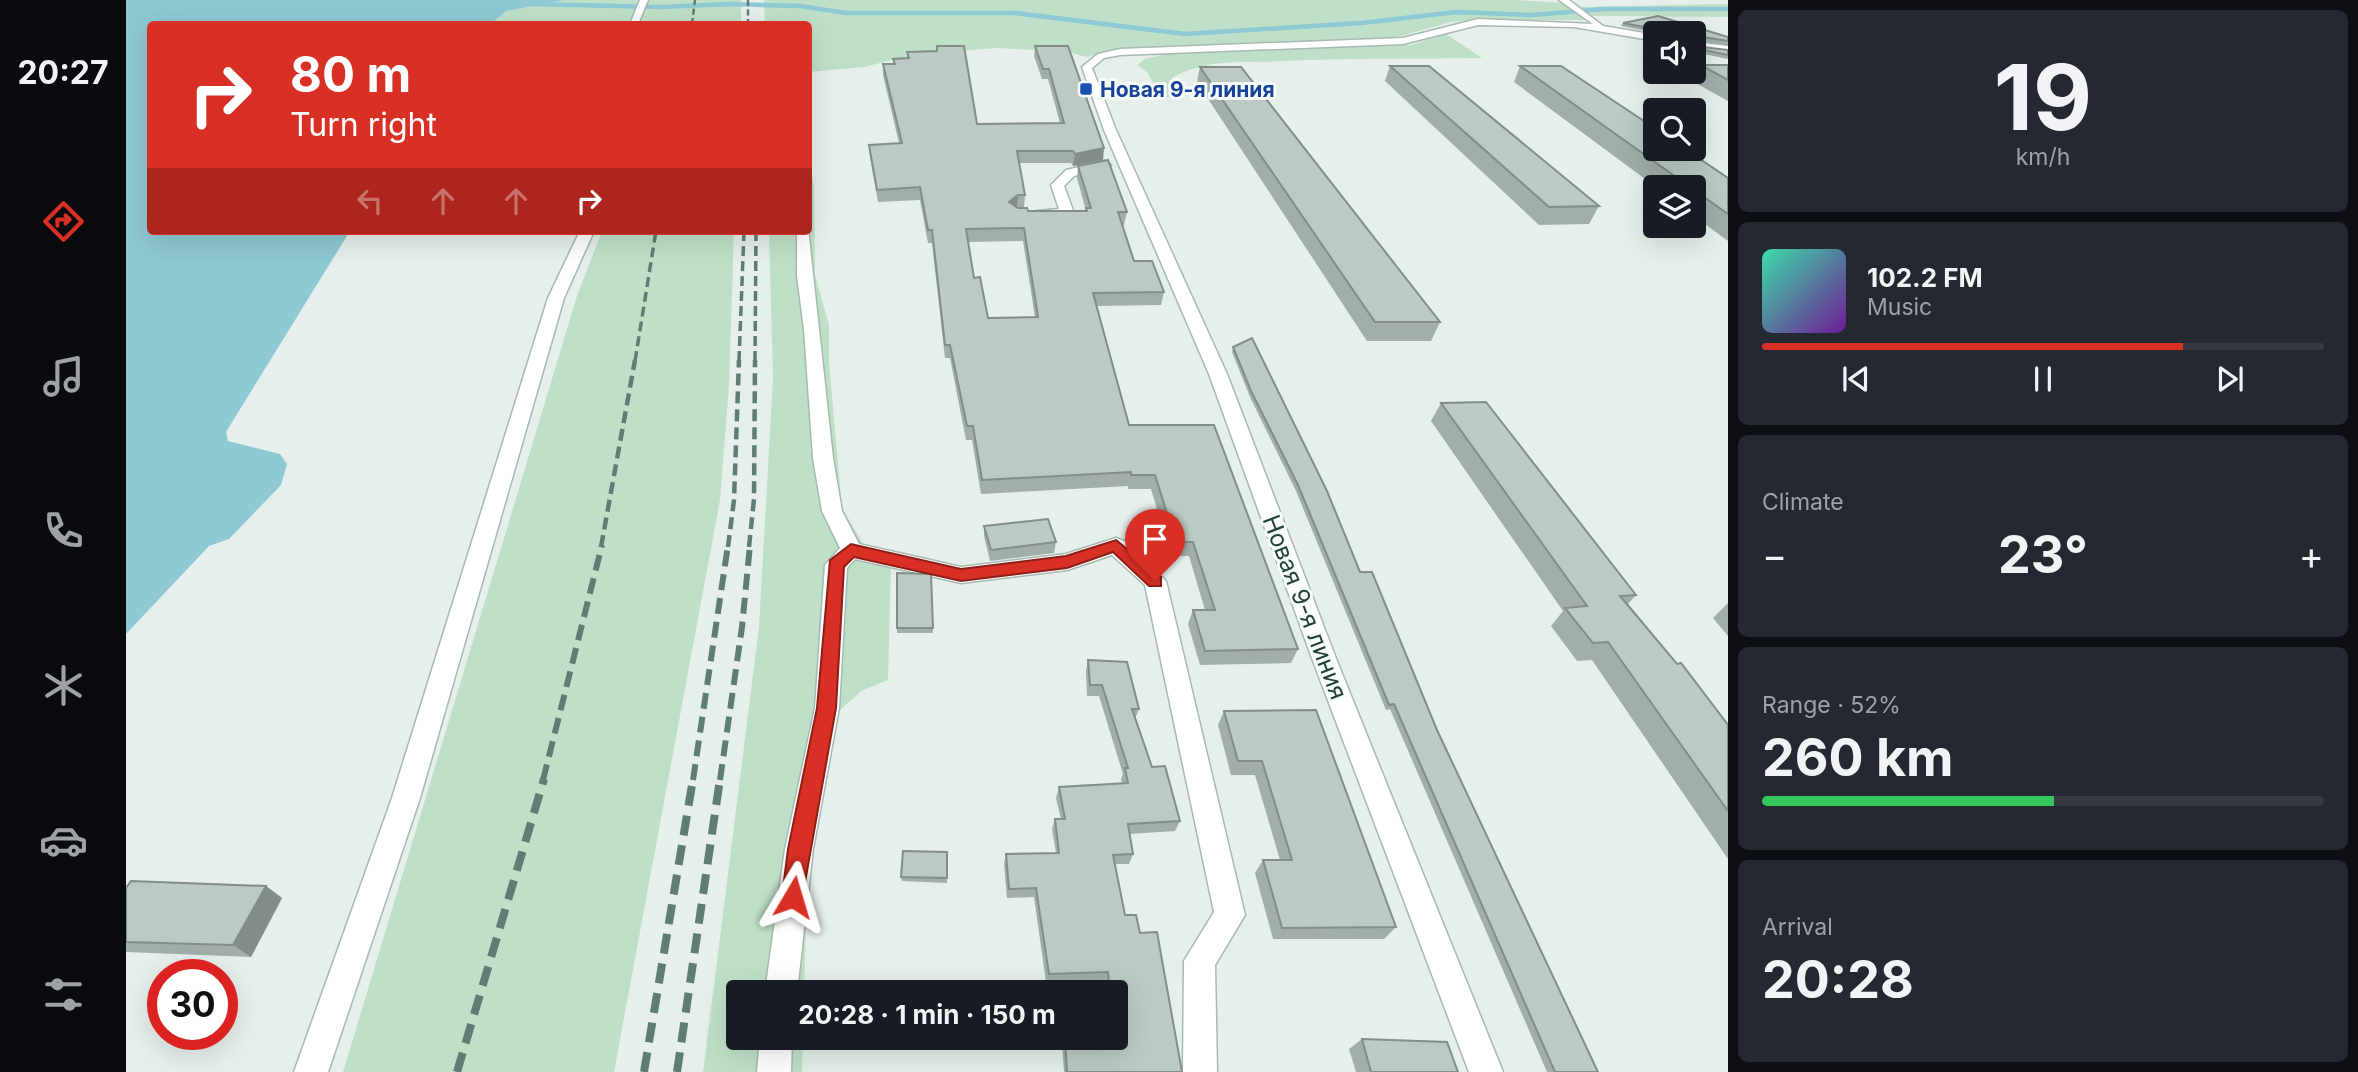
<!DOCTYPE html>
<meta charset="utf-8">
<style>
:root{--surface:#171b24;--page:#242831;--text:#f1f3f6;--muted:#9ea1a6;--line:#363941;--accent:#d93025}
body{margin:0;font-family:Inter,sans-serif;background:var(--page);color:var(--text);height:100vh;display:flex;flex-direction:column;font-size:26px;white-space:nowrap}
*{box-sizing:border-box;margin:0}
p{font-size:23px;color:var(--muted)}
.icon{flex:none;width:38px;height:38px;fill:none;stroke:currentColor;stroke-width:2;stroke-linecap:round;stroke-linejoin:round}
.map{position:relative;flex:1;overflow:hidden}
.sheet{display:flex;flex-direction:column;gap:10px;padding:10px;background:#0d0f14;width:630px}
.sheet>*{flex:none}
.hud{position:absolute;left:21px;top:21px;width:665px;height:214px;border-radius:7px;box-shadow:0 7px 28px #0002;background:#d93025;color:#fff;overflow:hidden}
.tools{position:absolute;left:1517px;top:21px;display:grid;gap:14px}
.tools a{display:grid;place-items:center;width:63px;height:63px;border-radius:7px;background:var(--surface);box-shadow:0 7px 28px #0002;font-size:35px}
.speed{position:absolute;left:21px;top:959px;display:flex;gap:14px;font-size:35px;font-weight:700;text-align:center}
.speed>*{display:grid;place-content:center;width:91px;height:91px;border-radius:50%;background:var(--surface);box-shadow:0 7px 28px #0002;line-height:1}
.speed .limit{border:10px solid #d22;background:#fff;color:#111}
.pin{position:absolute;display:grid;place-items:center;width:60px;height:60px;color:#fff;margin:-72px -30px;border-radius:50% 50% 50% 0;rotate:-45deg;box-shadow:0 0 7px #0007}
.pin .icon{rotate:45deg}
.me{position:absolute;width:77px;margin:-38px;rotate:7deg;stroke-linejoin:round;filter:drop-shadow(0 0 5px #0008)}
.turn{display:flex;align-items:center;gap:24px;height:147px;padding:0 28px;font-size:32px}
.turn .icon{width:91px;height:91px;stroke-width:2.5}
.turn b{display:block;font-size:49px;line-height:60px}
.lanes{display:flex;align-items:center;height:66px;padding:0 28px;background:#0003;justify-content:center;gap:35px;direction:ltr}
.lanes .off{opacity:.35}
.big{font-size:52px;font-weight:700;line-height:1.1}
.sheet .tile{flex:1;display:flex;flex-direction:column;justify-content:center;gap:10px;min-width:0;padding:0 24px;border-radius:10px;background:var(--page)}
.sheet .dial{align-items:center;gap:0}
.dial b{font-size:91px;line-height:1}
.song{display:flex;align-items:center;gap:21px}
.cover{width:84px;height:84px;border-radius:10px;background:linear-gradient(135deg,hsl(160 70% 55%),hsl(280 70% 35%))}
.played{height:7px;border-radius:4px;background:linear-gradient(90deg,var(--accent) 75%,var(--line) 75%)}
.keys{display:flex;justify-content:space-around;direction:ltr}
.heat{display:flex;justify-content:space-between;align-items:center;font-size:38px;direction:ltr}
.charge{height:10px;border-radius:5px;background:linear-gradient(90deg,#34c759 52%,var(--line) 0)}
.trip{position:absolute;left:600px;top:980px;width:402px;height:70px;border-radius:7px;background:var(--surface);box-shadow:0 7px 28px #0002;font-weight:700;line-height:70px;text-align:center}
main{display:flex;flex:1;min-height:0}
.dock{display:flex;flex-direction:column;width:126px;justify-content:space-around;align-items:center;background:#090b0e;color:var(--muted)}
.dock .icon{width:49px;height:49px}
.dock .active{color:var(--accent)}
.dock b{font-size:32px;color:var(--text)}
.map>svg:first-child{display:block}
</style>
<main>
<nav class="dock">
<b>20:27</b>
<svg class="icon active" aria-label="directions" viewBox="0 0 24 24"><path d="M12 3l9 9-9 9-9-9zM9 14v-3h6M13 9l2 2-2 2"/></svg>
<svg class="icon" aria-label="music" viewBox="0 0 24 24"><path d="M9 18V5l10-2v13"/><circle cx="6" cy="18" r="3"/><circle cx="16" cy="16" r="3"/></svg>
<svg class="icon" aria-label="phone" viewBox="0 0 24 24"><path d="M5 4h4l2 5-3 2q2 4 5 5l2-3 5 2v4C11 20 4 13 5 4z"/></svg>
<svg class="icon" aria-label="climate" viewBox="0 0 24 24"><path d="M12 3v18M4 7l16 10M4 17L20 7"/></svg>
<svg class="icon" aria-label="car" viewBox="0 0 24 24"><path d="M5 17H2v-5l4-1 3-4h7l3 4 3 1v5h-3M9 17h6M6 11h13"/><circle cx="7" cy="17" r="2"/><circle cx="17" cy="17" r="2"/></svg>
<svg class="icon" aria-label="filters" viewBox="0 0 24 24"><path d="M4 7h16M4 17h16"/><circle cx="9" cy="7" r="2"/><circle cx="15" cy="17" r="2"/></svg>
</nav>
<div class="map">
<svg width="1602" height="1072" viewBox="0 0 1602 1072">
<rect width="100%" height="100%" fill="#e6efeb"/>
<g fill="#bfe0c8">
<path d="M 439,0 L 615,0 L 615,24 L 365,24 L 380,11 Z"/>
<path d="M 638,0 L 1390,0 L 1437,3 L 1461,20 L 1347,20 L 1325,22 L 1268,38 L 992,49 L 960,57 L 943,52 L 872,48 L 790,54 L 738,67 L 683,72 L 682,24 L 639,24 Z"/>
<path d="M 1602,4 L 1602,17 L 1465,16 L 1453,7 Z"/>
<path d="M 1320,34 L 1356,58 C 1290,59 1223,58 1157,61 C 1120,63 1078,58 1046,78 L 1050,97 L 1035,97 L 1021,72 L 1011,65 L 1019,59 L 1049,52 L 1285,45 Z"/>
<path d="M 683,157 L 688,187 L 689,275 L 703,325 L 703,363 L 716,508 L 736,542 L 737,559 L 765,567 L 762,680 L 735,691 L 710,714 L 682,858 L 678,992 L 612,992 L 612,1038 L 677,1038 L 676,1072 L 577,1072 L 633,627 L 647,378 L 643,231 L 682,231 Z"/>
<path d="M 476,231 L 608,231 L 603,385 L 594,500 L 488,1072 L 217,1072 L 451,296 Z"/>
</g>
<path fill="#8ec9d4" d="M 0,0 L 439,0 L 380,11 L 365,24 L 24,24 L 24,231 L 224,231 L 100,432 L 102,441 L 154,454 L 161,464 L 155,485 L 103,539 L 83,546 L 0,634 Z"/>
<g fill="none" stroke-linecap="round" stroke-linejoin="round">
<path stroke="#8ec9d4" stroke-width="4.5" d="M 404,4 L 536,7 L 603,4 L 674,6 L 720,13 L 889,13 L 1059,34 L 1235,23 L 1331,12 L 1407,15 L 1477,9 L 1602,9"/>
<defs>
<g id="minor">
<path d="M 514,0 L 522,0 L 512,24 L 504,24 Z"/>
<path d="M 1433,0 L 1443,0 L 1477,26 L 1530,35 L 1530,41 L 1448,27 L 1352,25 L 1277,44 L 994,55 L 978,58 L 966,68 L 990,130 L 1101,374 L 1211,661 L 1377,1072 L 1343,1072 L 1187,661 L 1083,374 L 978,130 L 956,67 L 972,54 L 994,49 L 1277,38 L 1352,19 L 1467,24 Z"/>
<path d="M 1568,42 L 1602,46 L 1602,52 L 1568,48 Z"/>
<path d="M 979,161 L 985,165 L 983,168 L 948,176 L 938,186 L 948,213 L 946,216 L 911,217 L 911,211 L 933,209 L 925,185 L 940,170 Z"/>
<path d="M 682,228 L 707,458 L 716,511 L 733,544 L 835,567 L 940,554 L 990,538 L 998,541 L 1040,581 L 1119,915 L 1089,965 L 1091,1072 L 1057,1072 L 1058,961 L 1088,912 L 1019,585 L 986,555 L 941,570 L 835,583 L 729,559 L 721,568 L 713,708 L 687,849 L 671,992 L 639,992 L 659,849 L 689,708 L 699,565 L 714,548 L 696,511 L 687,458 L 678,329 L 671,276 L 671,231 L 682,231 Z"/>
<path d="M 454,231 L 468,231 L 438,298 L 294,798 L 202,1072 L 168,1072 L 266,798 L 422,298 Z"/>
<path d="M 634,1038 L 666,1038 L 665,1072 L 631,1072 Z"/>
</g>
</defs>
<use href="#minor" stroke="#a8b8b2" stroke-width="3"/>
<use href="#minor" fill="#fff" fill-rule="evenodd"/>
<g stroke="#5f7d75" stroke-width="2.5" stroke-dasharray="6 3.5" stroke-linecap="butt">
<path d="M 622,0 L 622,24"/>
<path d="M 566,24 L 569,0"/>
</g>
<g stroke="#5f7d75" stroke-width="3.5" stroke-dasharray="10 5" stroke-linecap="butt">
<path d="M 509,361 L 530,231"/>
<path d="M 613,361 L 618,231"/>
<path d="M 629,361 L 630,231"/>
</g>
<g stroke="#5f7d75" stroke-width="4.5" stroke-dasharray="12 6" stroke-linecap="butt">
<path d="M 475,547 L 509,360"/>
<path d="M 602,547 L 608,500 L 613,360"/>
<path d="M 623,547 L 628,499 L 629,360"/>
</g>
<g stroke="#5f7d75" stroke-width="6" stroke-dasharray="16 8" stroke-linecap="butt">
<path d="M 417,780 L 476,545"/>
<path d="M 567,780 L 602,545"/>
<path d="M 594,780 L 616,627 L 624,545"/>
</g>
<g stroke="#5f7d75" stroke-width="8" stroke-dasharray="20 10" stroke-linecap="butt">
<path d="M 331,1072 L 418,779"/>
<path d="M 518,1072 L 567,779"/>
<path d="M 551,1072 L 594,779"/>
</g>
</g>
<g fill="#a1aea9" fill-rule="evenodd">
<path d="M 1497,23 L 1602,37 L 1602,46 L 1570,40 L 1568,46 L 1602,50 L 1602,59 L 1568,52 L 1568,33 L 1532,33 L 1495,26 Z"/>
<path d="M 1526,39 L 1530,39 L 1530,44 L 1524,43 Z"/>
<path d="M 909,46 L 977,160 L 947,166 L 945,163 L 893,163 L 899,195 L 898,207 L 902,211 L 960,211 L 951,178 L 952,166 L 1001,212 L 998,225 L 996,225 L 1008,261 L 1038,292 L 1035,305 L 971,306 L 1003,425 L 1172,649 L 1165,663 L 1074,665 L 1062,624 L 1067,610 L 1079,610 L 1063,556 L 1045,556 L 1025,489 L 1002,489 L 1002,486 L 855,494 L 846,440 L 840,440 L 824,358 L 819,358 L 806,243 L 802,243 L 794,200 L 752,202 L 744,157 L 743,145 L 773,143 L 757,75 L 757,64 L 767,64 L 767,59 L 781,58 L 781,52 L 851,124 L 934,123 L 922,79 L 916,79 L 908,56 ZM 897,241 L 909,317 L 862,318 L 848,278 L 842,242 Z"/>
<path d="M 1575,65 L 1602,65 L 1602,101 L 1566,81 Z"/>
<path d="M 1264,66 L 1473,206 L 1463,224 L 1413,225 L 1259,81 Z"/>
<path d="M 1394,66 L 1602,178 L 1602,241 L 1568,216 L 1568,187 L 1530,187 L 1388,82 Z"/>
<path d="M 1074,67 L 1314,322 L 1305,341 L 1241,341 L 1071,82 Z"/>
<path d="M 1107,347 L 1234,572 L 1311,730 L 1472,1072 L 1421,1072 L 1264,709 L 1260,710 L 1170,491 L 1124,397 L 1106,352 Z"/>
<path d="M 1315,403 L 1510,595 L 1502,604 L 1602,725 L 1602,859 L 1466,660 L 1451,661 L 1425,626 L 1437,611 L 1305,421 Z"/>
<path d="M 858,526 L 930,542 L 928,553 L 864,561 L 858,536 Z"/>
<path d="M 771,573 L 805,574 L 807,633 L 771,633 Z"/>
<path d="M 1602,603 L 1602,636 L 1587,618 Z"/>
<path d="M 962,660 L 1013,709 L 1009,719 L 1026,767 L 1054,821 L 1049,831 L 1003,834 L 1007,854 L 1003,864 L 989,864 L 999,915 L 1014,933 L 1056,1072 L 938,1072 L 936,1044 L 938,1038 L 990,1038 L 990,992 L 979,992 L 978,980 L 920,982 L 908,897 L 881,898 L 878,864 L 880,854 L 930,853 L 926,829 L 929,819 L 935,819 L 930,798 L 933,787 L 996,783 L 995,779 L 997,774 L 973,696 L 961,696 L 960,671 Z"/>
<path d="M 1098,711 L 1270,927 L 1258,939 L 1147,939 L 1129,873 L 1137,860 L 1154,860 L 1129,775 L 1105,775 L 1092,725 Z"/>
<path d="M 821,852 L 821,883 L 776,881 L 775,877 Z"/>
<path d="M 140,886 L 156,898 L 125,957 L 0,952 L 0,888 Z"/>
<path d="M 856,1038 L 921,1038 L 921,1040 L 919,1046 L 858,1050 Z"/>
<path d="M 1236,1039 L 1332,1072 L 1230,1072 L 1223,1049 Z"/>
</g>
<g fill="#838d89">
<path d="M 978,148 L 977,160 L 947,166 L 949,154 Z"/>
<path d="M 892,195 L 891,208 L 883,202 Z"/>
<path d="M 140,886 L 156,898 L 125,957 L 107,945 Z"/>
</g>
<g fill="#bbcac4" stroke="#838d89" stroke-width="2" fill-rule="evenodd">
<path d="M 1532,16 L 1602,37 L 1602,41 L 1570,36 L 1568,46 L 1602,50 L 1602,55 L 1568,48 L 1568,33 L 1534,33 L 1534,30 L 1497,23 Z"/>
<path d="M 811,46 L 838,46 L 851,124 L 938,123 L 923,69 L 917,69 L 909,46 L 942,46 L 978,148 L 949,154 L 947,151 L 891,151 L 899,195 L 892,195 L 883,202 L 892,208 L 901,208 L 902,211 L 961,211 L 960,208 L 965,208 L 952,166 L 982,160 L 1001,212 L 992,212 L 1008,261 L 1026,261 L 1038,292 L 967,293 L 1003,425 L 1088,425 L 1172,649 L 1079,651 L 1067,610 L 1089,610 L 1067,542 L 1050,542 L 1029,475 L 1005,475 L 1005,472 L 856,480 L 847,426 L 841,426 L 824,345 L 819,345 L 806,230 L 802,230 L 794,187 L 751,190 L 743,145 L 776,143 L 757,64 L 769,64 L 767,59 L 783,58 L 781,52 L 811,51 ZM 898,228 L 912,317 L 862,318 L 854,277 L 848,278 L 840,229 Z"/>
<path d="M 1575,65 L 1602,65 L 1602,80 Z"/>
<path d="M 1264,66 L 1303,66 L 1473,206 L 1423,207 Z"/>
<path d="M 1394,66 L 1435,66 L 1530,129 L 1530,149 L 1559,149 L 1602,178 L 1602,214 L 1568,190 L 1568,187 L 1564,187 Z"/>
<path d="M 1074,67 L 1115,67 L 1314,322 L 1249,322 Z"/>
<path d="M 1126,338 L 1201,491 L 1234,572 L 1246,572 L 1311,730 L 1472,1072 L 1429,1072 L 1268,704 L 1263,705 L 1172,485 L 1125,391 L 1107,347 Z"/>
<path d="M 1360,402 L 1510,595 L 1494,596 L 1551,664 L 1555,663 L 1602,725 L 1602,811 L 1482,642 L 1467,643 L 1439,608 L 1461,606 L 1315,403 Z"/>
<path d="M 922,519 L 930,542 L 865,550 L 858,526 Z"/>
<path d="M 771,573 L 805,574 L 807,628 L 771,628 Z"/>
<path d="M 962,660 L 1001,662 L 1013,709 L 1006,709 L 1026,767 L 1039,766 L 1054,821 L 1002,824 L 1007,854 L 987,855 L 999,915 L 1010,915 L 1014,933 L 1031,932 L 1056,1072 L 941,1072 L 939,1038 L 990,1038 L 990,992 L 984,992 L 982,972 L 923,974 L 910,888 L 883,889 L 880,854 L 933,853 L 929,819 L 939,819 L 933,787 L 1002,783 L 999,768 L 1002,768 L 976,685 L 964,685 Z"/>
<path d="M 1190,710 L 1270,927 L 1156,928 L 1137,860 L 1166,860 L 1136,761 L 1112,761 L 1098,711 Z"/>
<path d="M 777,851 L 821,852 L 821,878 L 775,877 Z"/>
<path d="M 5,881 L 140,886 L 107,945 L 0,942 L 0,888 Z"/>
<path d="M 914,983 L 915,992 L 854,992 L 854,986 Z"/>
<path d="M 858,1038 L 921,1038 L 921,1040 L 859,1044 Z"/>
<path d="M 1236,1039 L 1321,1042 L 1332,1072 L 1245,1072 Z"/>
</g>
<path fill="#d93025" stroke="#8d1f18" stroke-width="2" d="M 990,540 L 1035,577 L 1035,586 L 1023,586 L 987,552 L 941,568 L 835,581 L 728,557 L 718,567 L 710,708 L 675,905 L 667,908 L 659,905 L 656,897 L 662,849 L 691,708 L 704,560 L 725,544 L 835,569 L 940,556 Z"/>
<rect fill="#1a4fb4" stroke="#f7fbf9" stroke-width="2.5" x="953" y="82" width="14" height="14" rx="3.5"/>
<g text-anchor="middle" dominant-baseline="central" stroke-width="6" stroke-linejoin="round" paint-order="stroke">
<g font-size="21" font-weight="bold" fill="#164399" stroke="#f7fbf9" text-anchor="start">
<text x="974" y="89">Новая 9-я линия</text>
</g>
<g font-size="24" fill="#24423a" stroke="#f7fbf9">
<text transform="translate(1179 607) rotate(69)">Новая 9-я линия</text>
</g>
</g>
</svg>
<div class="tools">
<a><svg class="icon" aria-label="sound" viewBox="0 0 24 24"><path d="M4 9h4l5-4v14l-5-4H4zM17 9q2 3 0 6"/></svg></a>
<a><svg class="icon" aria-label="search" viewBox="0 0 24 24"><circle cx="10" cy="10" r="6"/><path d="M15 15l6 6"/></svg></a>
<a><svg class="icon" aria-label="layers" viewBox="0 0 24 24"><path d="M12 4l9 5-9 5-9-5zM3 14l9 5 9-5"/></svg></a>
</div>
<div class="speed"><div class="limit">30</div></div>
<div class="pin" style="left:1029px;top:581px;background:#d93025"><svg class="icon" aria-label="arrive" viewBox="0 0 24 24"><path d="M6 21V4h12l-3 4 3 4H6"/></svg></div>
<svg class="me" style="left:667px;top:897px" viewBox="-20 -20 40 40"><path d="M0-17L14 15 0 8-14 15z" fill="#d93025" stroke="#fff" stroke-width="4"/></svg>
<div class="trip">20:28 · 1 min · 150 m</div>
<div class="hud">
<div class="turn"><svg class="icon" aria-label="right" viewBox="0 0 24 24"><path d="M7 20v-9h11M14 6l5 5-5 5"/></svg><div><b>80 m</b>Turn right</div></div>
<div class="lanes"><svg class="icon off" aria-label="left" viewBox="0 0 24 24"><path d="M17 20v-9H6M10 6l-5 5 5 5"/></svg><svg class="icon off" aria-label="ahead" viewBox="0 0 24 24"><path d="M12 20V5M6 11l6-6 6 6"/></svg><svg class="icon off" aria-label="ahead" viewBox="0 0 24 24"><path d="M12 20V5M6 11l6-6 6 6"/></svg><svg class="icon" aria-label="right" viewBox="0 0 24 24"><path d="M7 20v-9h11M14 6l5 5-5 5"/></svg></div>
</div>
</div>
<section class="sheet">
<div class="tile dial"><b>19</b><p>km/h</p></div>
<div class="tile">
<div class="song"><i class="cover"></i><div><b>102.2 FM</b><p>Music</p></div></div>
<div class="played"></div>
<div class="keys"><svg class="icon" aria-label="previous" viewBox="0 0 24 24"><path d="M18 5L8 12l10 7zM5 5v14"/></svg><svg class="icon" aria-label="pause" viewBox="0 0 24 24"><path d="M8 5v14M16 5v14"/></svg><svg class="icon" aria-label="next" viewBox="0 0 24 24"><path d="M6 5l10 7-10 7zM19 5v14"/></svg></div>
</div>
<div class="tile"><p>Climate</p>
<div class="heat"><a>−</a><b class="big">23°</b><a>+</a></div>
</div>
<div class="tile"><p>Range · 52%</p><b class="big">260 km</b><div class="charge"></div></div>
<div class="tile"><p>Arrival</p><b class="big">20:28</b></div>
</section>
</main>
